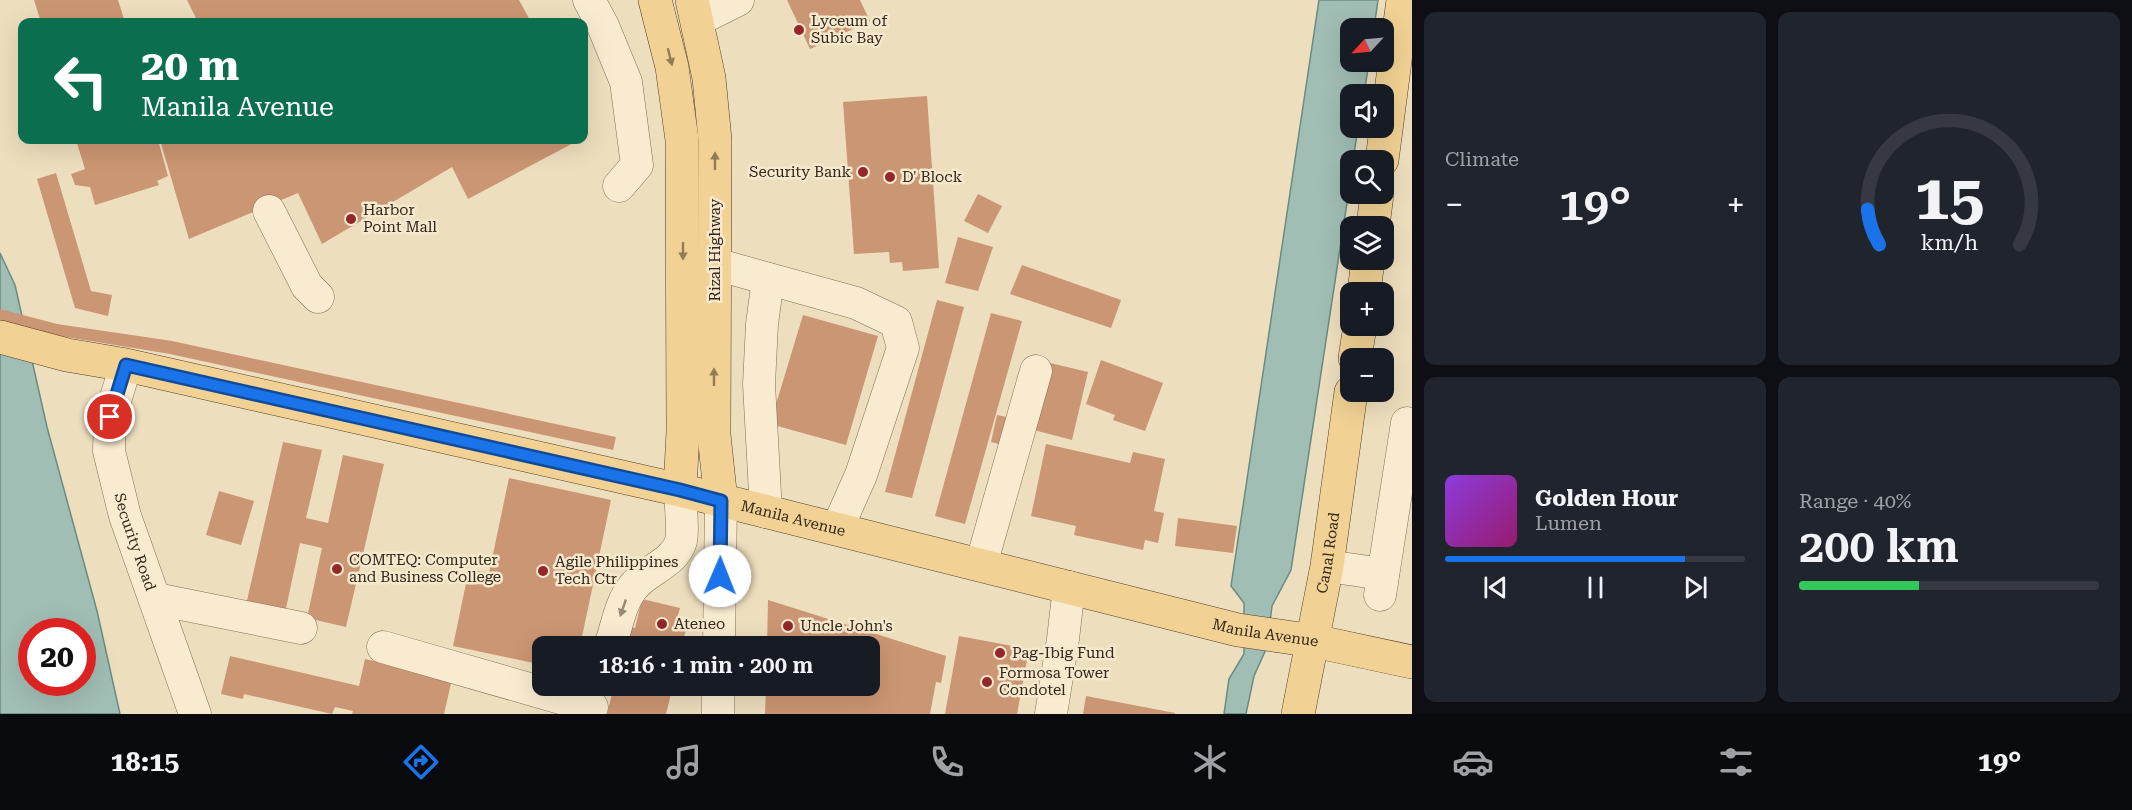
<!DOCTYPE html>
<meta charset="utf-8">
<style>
:root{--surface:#171b24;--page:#20242c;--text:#f1f3f6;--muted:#9ea1a6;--line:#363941;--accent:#1a73e8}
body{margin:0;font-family:"Roboto Serif",serif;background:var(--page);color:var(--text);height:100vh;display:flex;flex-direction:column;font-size:22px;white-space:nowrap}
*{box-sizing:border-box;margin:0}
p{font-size:20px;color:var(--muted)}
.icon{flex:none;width:33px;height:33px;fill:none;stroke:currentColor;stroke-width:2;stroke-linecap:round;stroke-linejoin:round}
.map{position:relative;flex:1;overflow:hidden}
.sheet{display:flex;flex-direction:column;gap:12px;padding:12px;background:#0d0f14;width:720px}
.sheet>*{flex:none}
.hud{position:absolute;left:18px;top:18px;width:570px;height:126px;border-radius:12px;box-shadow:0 6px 24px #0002;background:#0b6e4f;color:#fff;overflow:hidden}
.needle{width:39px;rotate:244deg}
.tools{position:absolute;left:1340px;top:18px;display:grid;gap:12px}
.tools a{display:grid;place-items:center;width:54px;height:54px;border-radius:12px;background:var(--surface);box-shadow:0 6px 24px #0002;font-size:30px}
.speed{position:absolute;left:18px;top:618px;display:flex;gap:12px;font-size:30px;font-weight:700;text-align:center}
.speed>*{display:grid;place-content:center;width:78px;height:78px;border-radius:50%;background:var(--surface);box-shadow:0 6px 24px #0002;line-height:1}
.speed .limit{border:9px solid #d22;background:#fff;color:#111}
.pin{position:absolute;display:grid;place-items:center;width:51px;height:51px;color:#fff;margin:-26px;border:3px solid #fff;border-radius:50%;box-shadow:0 2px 6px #0007}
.me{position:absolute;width:66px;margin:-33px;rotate:1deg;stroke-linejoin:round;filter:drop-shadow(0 0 4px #0008)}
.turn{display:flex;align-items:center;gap:21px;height:126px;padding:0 24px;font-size:27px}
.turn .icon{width:78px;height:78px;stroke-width:2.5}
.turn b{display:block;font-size:42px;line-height:51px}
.big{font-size:45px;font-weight:600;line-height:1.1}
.sheet .card{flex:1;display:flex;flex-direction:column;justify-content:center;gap:9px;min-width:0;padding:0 21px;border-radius:12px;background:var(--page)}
.sheet .dial{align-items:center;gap:0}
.dial svg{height:156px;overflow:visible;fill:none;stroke:var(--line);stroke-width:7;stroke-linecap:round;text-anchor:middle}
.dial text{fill:var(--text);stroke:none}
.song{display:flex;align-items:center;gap:18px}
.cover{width:72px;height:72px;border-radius:9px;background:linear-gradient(135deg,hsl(270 70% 55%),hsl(320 70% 35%))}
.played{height:6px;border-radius:3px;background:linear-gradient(90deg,var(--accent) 80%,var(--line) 80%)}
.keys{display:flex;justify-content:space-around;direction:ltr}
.heat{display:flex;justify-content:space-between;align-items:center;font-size:33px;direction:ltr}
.charge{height:9px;border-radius:4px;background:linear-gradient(90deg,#34c759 40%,var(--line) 0)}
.sheet .tiles{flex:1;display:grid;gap:12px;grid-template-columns:repeat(2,1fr)}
.trip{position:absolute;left:532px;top:636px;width:348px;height:60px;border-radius:12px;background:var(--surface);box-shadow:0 6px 24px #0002;font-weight:600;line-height:60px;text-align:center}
.dock{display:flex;height:96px;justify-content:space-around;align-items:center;background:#090b0e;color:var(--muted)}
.dock .icon{width:42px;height:42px}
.dock .selected{color:var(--accent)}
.dock b{font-size:27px;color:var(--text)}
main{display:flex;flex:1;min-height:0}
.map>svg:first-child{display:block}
</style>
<main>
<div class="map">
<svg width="1412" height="714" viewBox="0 0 1412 714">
<rect width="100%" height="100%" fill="#eddebd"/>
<g fill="#a1beb5" stroke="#698c82" stroke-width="1.5" fill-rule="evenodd">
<path d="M 1319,0 L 1378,0 L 1374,28 L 1350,28 L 1350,62 L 1369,62 L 1364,94 L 1350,94 L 1350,128 L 1358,128 L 1353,160 L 1350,160 L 1350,183 L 1291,570 L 1272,606 L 1267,647 L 1254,676 L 1246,714 L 1224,714 L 1229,679 L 1244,654 L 1244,603 L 1231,586 Z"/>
<path d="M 0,253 L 15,285 L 47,427 L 97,611 L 120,714 L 0,714 ZM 32,632 L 82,632 L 82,682 L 32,682 Z"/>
</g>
<g fill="#cb9673">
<path d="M 34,0 L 118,0 L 125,22 L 41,22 Z"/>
<path d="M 187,0 L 519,0 L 531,22 L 198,22 Z"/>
<path d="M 787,0 L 860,0 L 870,21 L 810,49 Z"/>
<path d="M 927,96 L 939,268 L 903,271 L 902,262 L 890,263 L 889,252 L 854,254 L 843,102 Z"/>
<path d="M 76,140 L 158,140 L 168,176 L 157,181 L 159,185 L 95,205 L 90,187 L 75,185 L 71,174 L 85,169 Z"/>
<path d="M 160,140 L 579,140 L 468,199 L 452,167 L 322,244 L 298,193 L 189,239 Z"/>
<path d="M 56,173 L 91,291 L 112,295 L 108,316 L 75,308 L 37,179 Z"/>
<path d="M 978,194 L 1002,206 L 988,233 L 964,221 Z"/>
<path d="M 958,237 L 993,247 L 978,291 L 945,283 Z"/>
<path d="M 1022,265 L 1121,300 L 1111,328 L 1010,294 Z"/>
<path d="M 937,300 L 964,307 L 912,498 L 885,492 Z"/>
<path d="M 0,309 L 57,324 L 172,341 L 616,437 L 613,450 L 170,354 L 54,335 L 0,321 Z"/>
<path d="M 991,313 L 1022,321 L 965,524 L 935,516 Z"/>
<path d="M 803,315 L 878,336 L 846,445 L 770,424 Z"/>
<path d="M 1101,360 L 1163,383 L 1145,431 L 1113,420 L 1115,415 L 1086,404 Z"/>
<path d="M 1046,362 L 1088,372 L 1072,440 L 1030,429 Z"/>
<path d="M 997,415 L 1017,419 L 1011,447 L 991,442 Z"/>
<path d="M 283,442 L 322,450 L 306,518 L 328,523 L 343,455 L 384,464 L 346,627 L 307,618 L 322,548 L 300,543 L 285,613 L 246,605 Z"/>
<path d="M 1046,444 L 1130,463 L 1133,452 L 1165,459 L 1154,511 L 1164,513 L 1158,543 L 1145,540 L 1143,550 L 1074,535 L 1076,526 L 1031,516 Z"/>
<path d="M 509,478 L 611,500 L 580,646 L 543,646 L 543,665 L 453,646 L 469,569 L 489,573 Z"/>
<path d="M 219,491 L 254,501 L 241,545 L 206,535 Z"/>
<path d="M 1178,518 L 1237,526 L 1233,553 L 1175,546 Z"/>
<path d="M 642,599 L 680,608 L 677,618 L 688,621 L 682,646 L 623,646 L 628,627 L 635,628 Z"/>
<path d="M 768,600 L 946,656 L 941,683 L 936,682 L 930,714 L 765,714 L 766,686 L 870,686 L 870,646 L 767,646 Z"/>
<path d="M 959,636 L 1029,649 L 1017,714 L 945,714 Z"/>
<path d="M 230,656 L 359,686 L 365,659 L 452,679 L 444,714 L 352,714 L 353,711 L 335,707 L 332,714 L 244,694 L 243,699 L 221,694 Z"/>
<path d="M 614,686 L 673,686 L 666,714 L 607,714 Z"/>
<path d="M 1086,696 L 1175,713 L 1175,714 L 1083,714 Z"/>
</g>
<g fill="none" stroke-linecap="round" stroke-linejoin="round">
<defs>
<g id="minor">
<path d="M 589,0 L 603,26 L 626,82 L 637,165 L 619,186"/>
<path d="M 698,20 L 738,0"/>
<path d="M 269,211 L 307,286 L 318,297"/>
<path d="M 715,264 L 856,303 L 896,322 L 903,348 L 861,475 L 837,529"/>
<path id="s1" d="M 126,365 L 110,417 L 109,451 L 125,516 L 195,714"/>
<path d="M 766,512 L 759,384 L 762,324 L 768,279"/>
<path d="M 981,565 L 1036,371"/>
<path d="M 1327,566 L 1383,574"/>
<path d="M 1380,595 L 1407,423"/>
<path d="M 156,599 L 301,628"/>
<path d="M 610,646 C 617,627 620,602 634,586 C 647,570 675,563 681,541 C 684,529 680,504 680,490"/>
<path d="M 719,646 L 721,501"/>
<path d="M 383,647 L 592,707"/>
<path d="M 718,714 L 718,686"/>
<path d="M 1051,714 L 1063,639 L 1069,587"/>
</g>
<g id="major">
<path d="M 655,0 L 672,67 L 682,140 L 683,431 L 680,490"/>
<path d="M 692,0 L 709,78 L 715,140 L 714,435 L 721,501"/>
<path d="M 1382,160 L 1403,0"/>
<path d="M 1373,226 L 1377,194"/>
<path d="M 1364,292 L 1368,260"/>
<path id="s2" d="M 0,337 L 67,355 L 126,365 L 680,490 L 1238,630 L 1314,641 L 1412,662"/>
<path d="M 1355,358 L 1360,326"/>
<path id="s3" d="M 1298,714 L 1327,566 L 1351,392"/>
</g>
</defs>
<use href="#minor" stroke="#856e57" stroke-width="33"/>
<use href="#major" stroke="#523d2b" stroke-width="34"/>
<use href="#minor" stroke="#f8ebd0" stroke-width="32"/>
<use href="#major" stroke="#f1d294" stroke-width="33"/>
</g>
<defs><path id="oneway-solid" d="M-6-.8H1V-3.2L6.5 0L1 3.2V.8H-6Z" transform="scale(1.5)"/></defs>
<g fill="#927c58">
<use href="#oneway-solid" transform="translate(670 57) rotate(76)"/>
<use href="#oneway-solid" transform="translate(715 161) rotate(-90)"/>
<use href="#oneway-solid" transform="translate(683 251) rotate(90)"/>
<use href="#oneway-solid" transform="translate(714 377) rotate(-90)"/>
</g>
<use fill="#968976" href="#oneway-solid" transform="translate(623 608) rotate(109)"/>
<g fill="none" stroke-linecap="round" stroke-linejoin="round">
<defs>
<path id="route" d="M 110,417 L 126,365 L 680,490 L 721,501 L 720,576"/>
</defs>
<use href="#route" stroke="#114b97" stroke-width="15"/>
<use href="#route" stroke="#1a73e8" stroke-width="10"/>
</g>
<g fill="#93272a" stroke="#f5e8cd" stroke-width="2">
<circle cx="799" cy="30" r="6"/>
<circle cx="863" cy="172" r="6"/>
<circle cx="890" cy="177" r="6"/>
<circle cx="351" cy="219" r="6"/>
<circle cx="337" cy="569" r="6"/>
<circle cx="543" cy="571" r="6"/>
<circle cx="662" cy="624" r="6"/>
<circle cx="788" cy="626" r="6"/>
<circle cx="1000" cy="653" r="6"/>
<circle cx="987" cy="682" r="6"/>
</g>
<g text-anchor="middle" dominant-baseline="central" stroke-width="5" stroke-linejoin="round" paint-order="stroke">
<g font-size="15" fill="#34271b" stroke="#f5e8cd" text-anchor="start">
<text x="811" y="21">Lyceum of<tspan x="811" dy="17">Subic Bay</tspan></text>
<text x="851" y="172" text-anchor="end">Security Bank</text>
<text x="902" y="177">D' Block</text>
<text x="363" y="210">Harbor<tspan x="363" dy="17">Point Mall</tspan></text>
<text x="349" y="560">COMTEQ: Computer<tspan x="349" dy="17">and Business College</tspan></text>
<text x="555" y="562">Agile Philippines<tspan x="555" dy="17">Tech Ctr</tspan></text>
<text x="674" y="624">Ateneo</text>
<text x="800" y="626">Uncle John's</text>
<text x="1012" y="653">Pag-Ibig Fund</text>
<text x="999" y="673">Formosa Tower<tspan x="999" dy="17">Condotel</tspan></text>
</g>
<g font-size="15" fill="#34271b" stroke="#f5e8cd">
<text transform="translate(715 250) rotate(-90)">Rizal Highway</text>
<text stroke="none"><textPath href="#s2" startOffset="814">Manila Avenue</textPath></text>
<text stroke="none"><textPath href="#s1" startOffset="183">Security Road</textPath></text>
<text stroke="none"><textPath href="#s3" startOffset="164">Canal Road</textPath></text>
<text stroke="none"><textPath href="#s2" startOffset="1300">Manila Avenue</textPath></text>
</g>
</g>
</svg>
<div class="tools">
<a><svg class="needle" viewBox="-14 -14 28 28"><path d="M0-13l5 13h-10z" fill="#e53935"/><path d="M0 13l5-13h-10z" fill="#9ea1a6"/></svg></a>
<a><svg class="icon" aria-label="sound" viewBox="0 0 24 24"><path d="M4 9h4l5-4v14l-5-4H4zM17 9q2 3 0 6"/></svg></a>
<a><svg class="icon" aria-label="search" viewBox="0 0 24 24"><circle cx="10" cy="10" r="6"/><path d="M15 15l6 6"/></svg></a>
<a><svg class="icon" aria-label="layers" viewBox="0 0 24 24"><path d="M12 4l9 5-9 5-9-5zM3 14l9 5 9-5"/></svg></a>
<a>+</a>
<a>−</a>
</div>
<div class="speed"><div class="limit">20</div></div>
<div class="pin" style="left:110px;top:417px;background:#d93025"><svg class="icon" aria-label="arrive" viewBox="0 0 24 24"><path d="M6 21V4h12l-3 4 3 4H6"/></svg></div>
<svg class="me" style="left:720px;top:576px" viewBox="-20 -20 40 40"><circle r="19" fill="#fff"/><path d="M0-13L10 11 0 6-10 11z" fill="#1a73e8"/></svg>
<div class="trip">18:16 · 1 min · 200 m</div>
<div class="hud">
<div class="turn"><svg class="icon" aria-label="left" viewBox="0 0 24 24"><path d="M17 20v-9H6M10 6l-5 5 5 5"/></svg><div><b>20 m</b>Manila Avenue</div></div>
</div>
</div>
<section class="sheet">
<div class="tiles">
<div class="card"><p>Climate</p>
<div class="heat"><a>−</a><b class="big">19°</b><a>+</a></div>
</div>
<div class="card dial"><svg viewBox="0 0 100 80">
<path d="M14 69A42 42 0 1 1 86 69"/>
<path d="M14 69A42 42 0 0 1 8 51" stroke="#1a73e8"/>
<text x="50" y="56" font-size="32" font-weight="700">15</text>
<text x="50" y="72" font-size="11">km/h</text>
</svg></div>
<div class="card">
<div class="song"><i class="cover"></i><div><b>Golden Hour</b><p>Lumen</p></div></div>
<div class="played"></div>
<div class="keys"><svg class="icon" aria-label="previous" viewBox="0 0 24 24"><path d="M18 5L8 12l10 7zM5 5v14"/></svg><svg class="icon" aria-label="pause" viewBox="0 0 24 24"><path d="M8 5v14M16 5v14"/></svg><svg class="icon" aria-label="next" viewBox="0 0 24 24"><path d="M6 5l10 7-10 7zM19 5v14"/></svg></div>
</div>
<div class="card"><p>Range · 40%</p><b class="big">200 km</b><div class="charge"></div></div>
</div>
</section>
</main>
<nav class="dock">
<b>18:15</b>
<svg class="icon selected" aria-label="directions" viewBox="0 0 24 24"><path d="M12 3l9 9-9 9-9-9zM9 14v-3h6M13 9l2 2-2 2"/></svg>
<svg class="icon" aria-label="music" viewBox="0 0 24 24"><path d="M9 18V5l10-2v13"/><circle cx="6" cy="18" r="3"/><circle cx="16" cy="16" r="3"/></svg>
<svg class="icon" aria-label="phone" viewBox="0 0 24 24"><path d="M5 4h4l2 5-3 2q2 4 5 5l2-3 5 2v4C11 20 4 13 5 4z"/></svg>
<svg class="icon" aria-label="climate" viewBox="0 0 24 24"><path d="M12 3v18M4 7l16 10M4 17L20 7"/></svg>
<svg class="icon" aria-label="car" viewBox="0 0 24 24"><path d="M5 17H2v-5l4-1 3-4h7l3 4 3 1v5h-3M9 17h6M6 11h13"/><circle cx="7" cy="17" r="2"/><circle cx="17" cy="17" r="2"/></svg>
<svg class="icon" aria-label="filters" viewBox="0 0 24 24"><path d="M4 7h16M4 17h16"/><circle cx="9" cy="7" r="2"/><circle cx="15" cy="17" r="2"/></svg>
<b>19°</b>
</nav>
